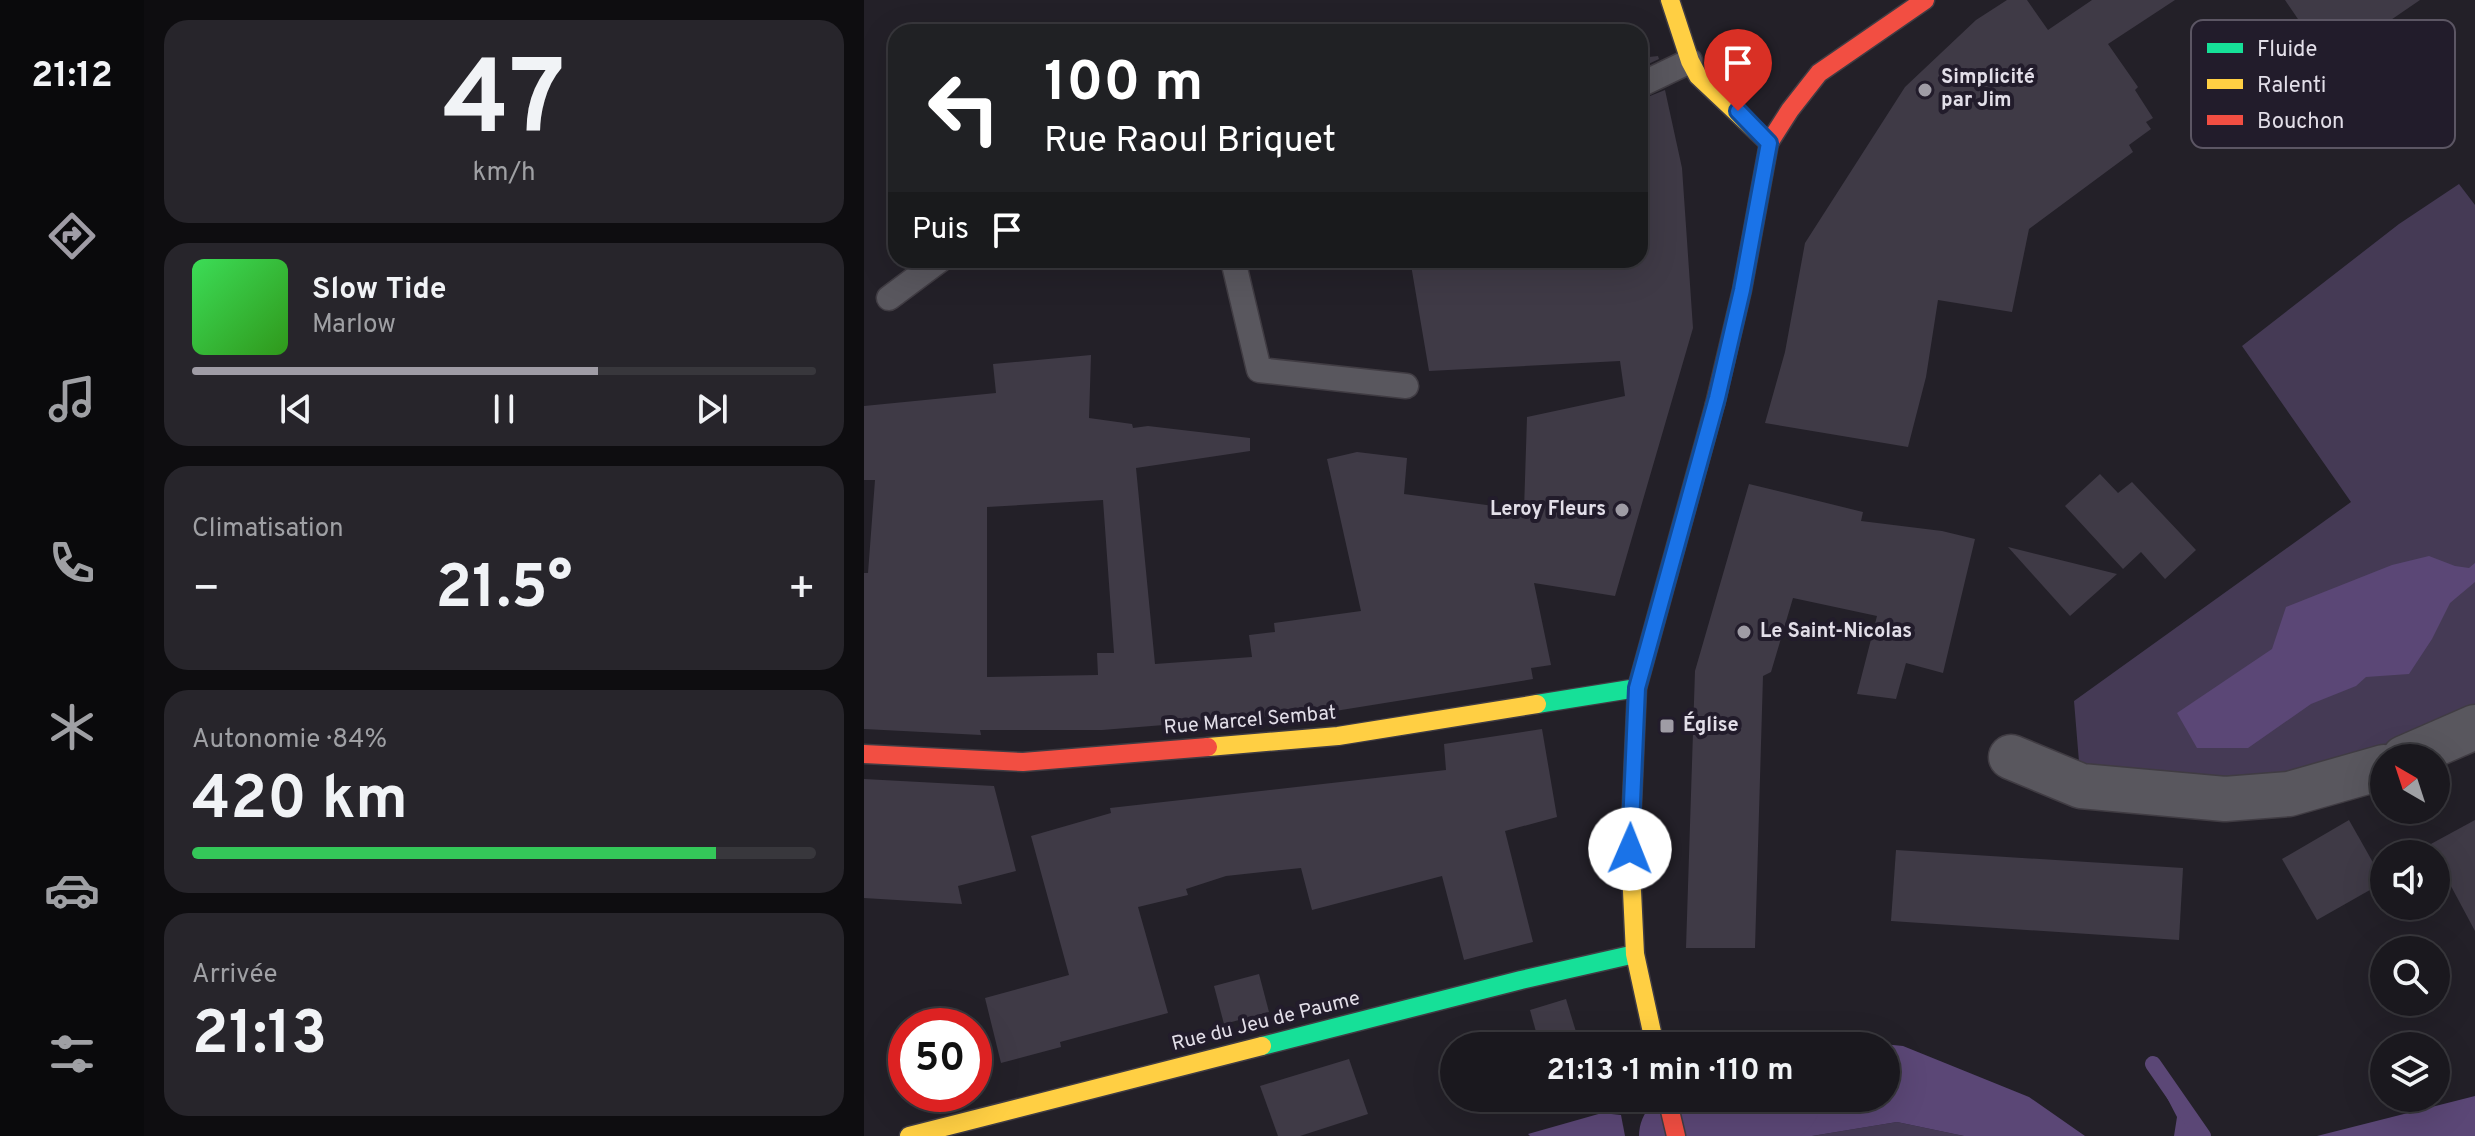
<!DOCTYPE html>
<html lang="fr">
<meta charset="utf-8">
<style>
:root{--surface:#1a181e;--page:#27252b;--text:#f1f3f6;--muted:#9fa0a4;--line:#38373c;--accent:#9f9ca5}
body{margin:0;font-family:Overpass,sans-serif;background:var(--page);color:var(--text);height:100vh;display:flex;flex-direction:column;font-size:30px;white-space:nowrap}
*{box-sizing:border-box;margin:0}
p{font-size:26px;color:var(--muted)}
.icon{flex:none;width:44px;height:44px;fill:none;stroke:currentColor;stroke-width:2;stroke-linecap:round;stroke-linejoin:round}
.map{position:relative;flex:1;overflow:hidden}
.details{display:flex;flex-direction:column;gap:20px;padding:20px;background:#0e0d10;width:720px}
.details>*{flex:none}
.top-card{position:absolute;left:24px;top:24px;width:760px;height:244px;border-radius:24px;box-shadow:0 8px 32px #0002,0 0 0 2px var(--line);background:#202124;color:#fff;overflow:hidden}
.needle{width:52px;rotate:321deg}
.buttons{position:absolute;left:1506px;top:744px;display:grid;gap:16px}
.buttons a{display:grid;place-items:center;width:80px;height:80px;border-radius:50%;background:var(--surface);box-shadow:0 8px 32px #0002,0 0 0 2px var(--line);font-size:40px}
.speed{position:absolute;left:24px;top:1008px;display:flex;gap:16px;font-size:40px;font-weight:700;text-align:center}
.speed>*{display:grid;place-content:center;width:104px;height:104px;border-radius:50%;background:var(--surface);box-shadow:0 8px 32px #0002,0 0 0 2px var(--line);line-height:1}
.speed .limit{border:12px solid #d22;background:#fff;color:#111}
.pin{position:absolute;display:grid;place-items:center;width:68px;height:68px;color:#fff;margin:-82px -34px;border-radius:50% 50% 50% 0;rotate:-45deg;box-shadow:0 0 8px #0007}
.pin .icon{rotate:45deg}
.me{position:absolute;width:88px;margin:-44px;rotate:1deg;stroke-linejoin:round;filter:drop-shadow(0 0 6px #0008)}
.turn{display:flex;align-items:center;gap:28px;height:168px;padding:0 24px;font-size:36px}
.turn .icon{width:104px;height:104px;stroke-width:2.5}
.turn b{display:block;font-size:56px;line-height:68px}
.then{display:flex;align-items:center;height:76px;padding:0 24px;background:#0003;gap:16px;font-size:30px}
.big{font-size:60px;font-weight:700;line-height:1.1}
.details .tile{flex:1;display:flex;flex-direction:column;justify-content:center;gap:12px;min-width:0;padding:0 28px;border-radius:24px;background:var(--page)}
.details .dial{align-items:center;gap:0}
.dial b{font-size:104px;line-height:1}
.song{display:flex;align-items:center;gap:24px}
.cover{width:96px;height:96px;border-radius:12px;background:linear-gradient(135deg,hsl(130 70% 55%),hsl(110 70% 35%))}
.played{height:8px;border-radius:4px;background:linear-gradient(90deg,var(--accent) 65%,var(--line) 65%)}
.keys{display:flex;justify-content:space-around;direction:ltr}
.heat{display:flex;justify-content:space-between;align-items:center;font-size:44px;direction:ltr}
.charge{height:12px;border-radius:6px;background:linear-gradient(90deg,#34c759 84%,var(--line) 0)}
.trip{position:absolute;left:576px;top:1032px;width:460px;height:80px;border-radius:40px;background:var(--surface);box-shadow:0 8px 32px #0002,0 0 0 2px var(--line);font-weight:700;line-height:80px;text-align:center}
main{display:flex;flex:1;min-height:0}
.menu{display:flex;flex-direction:column;width:144px;justify-content:space-around;align-items:center;background:#0a0a0c;color:var(--muted)}
.menu .icon{width:56px;height:56px}
.menu .on{color:var(--accent)}
.menu b{font-size:36px;color:var(--text)}
.map>svg:first-child{display:block}
</style>
<main>
<nav class="menu">
<b>21:12</b>
<svg class="icon on" aria-label="directions" viewBox="0 0 24 24"><path d="M12 3l9 9-9 9-9-9zM9 14v-3h6M13 9l2 2-2 2"/></svg>
<svg class="icon" aria-label="music" viewBox="0 0 24 24"><path d="M9 18V5l10-2v13"/><circle cx="6" cy="18" r="3"/><circle cx="16" cy="16" r="3"/></svg>
<svg class="icon" aria-label="phone" viewBox="0 0 24 24"><path d="M5 4h4l2 5-3 2q2 4 5 5l2-3 5 2v4C11 20 4 13 5 4z"/></svg>
<svg class="icon" aria-label="climate" viewBox="0 0 24 24"><path d="M12 3v18M4 7l16 10M4 17L20 7"/></svg>
<svg class="icon" aria-label="car" viewBox="0 0 24 24"><path d="M5 17H2v-5l4-1 3-4h7l3 4 3 1v5h-3M9 17h6M6 11h13"/><circle cx="7" cy="17" r="2"/><circle cx="17" cy="17" r="2"/></svg>
<svg class="icon" aria-label="filters" viewBox="0 0 24 24"><path d="M4 7h16M4 17h16"/><circle cx="9" cy="7" r="2"/><circle cx="15" cy="17" r="2"/></svg>
</nav>
<section class="details">
<div class="tile dial"><b>47</b><p>km/h</p></div>
<div class="tile">
<div class="song"><i class="cover"></i><div><b>Slow Tide</b><p>Marlow</p></div></div>
<div class="played"></div>
<div class="keys"><svg class="icon" aria-label="previous" viewBox="0 0 24 24"><path d="M18 5L8 12l10 7zM5 5v14"/></svg><svg class="icon" aria-label="pause" viewBox="0 0 24 24"><path d="M8 5v14M16 5v14"/></svg><svg class="icon" aria-label="next" viewBox="0 0 24 24"><path d="M6 5l10 7-10 7zM19 5v14"/></svg></div>
</div>
<div class="tile"><p>Climatisation</p>
<div class="heat"><a>−</a><b class="big">21.5°</b><a>+</a></div>
</div>
<div class="tile"><p>Autonomie · 84%</p><b class="big">420 km</b><div class="charge"></div></div>
<div class="tile"><p>Arrivée</p><b class="big">21:13</b></div>
</section>
<div class="map">
<svg width="1611" height="1136" viewBox="0 0 1611 1136">
<rect width="100%" height="100%" fill="#232028"/>
<g fill="#453a55">
<path d="M 1595,184 L 1611,205 L 1611,727 L 1520,767 L 1217,786 L 1210,701 L 1487,502 L 1378,346 L 1535,224 Z"/>
<path d="M 1033,1122 L 1100,1136 L 948,1136 Z"/>
</g>
<g fill="#5b4776">
<path d="M 1565,556 L 1591,566 L 1605,568 L 1611,563 L 1611,582 L 1586,603 L 1568,639 L 1545,674 L 1502,677 L 1492,686 L 1447,704 L 1384,748 L 1333,748 L 1313,713 L 1408,649 L 1422,607 L 1528,565 Z"/>
<path d="M 999,1042 L 1039,1046 L 1165,1097 L 1221,1136 L 1100,1136 L 1033,1122 L 948,1136 L 854,1136 L 846,1098 L 1022,1098 L 1022,1046 L 969,1046 Z"/>
<path d="M 1309,1084 C 1322,1100 1331,1123 1346,1136 L 1310,1136 L 1313,1117 L 1299,1090 Z"/>
<path d="M 1611,1096 L 1611,1136 L 1453,1136 Z"/>
<path d="M 738,1113 L 757,1115 L 761,1136 L 666,1136 L 664,1134 Z"/>
</g>
<g fill="none" stroke-linecap="round" stroke-linejoin="round">
<path stroke="#5b4776" stroke-width="16" d="M 1289,1064 L 1339,1136"/>
<path stroke="#5b4776" stroke-width="90" d="M 820,1136 L 912,1098"/>
</g>
<g fill="#3f3a46" fill-rule="evenodd">
<path d="M 1143,0 L 1163,0 L 1184,30 L 1228,0 L 1311,0 L 1244,44 L 1274,87 L 1271,90 L 1289,118 L 1282,122 L 1287,129 L 1265,145 L 1269,152 L 1165,229 L 1148,312 L 1074,300 L 1062,377 L 1044,447 L 901,423 L 921,352 L 941,243 L 1041,87 L 1112,20 Z"/>
<path d="M 1421,0 L 1556,0 L 1464,63 Z"/>
<path d="M 794,56 L 795,59 L 776,68 L 776,58 Z"/>
<path d="M 801,90 L 818,168 L 829,328 L 751,596 L 670,583 L 687,665 L 667,668 L 669,679 L 471,711 L 238,730 L 116,730 L 117,735 L 0,729 L 0,573 L 4,573 L 11,480 L 0,480 L 0,406 L 132,393 L 129,364 L 227,355 L 225,418 L 268,424 L 269,428 L 284,426 L 386,438 L 386,451 L 272,468 L 291,664 L 388,657 L 385,635 L 411,632 L 410,623 L 497,611 L 463,459 L 493,452 L 543,458 L 540,494 L 660,510 L 663,417 L 761,396 L 756,361 L 565,371 L 547,265 L 573,260 L 776,260 L 776,100 ZM 239,500 L 250,653 L 233,653 L 234,675 L 123,677 L 123,507 Z"/>
<path d="M 1236,474 L 1254,493 L 1268,482 L 1332,550 L 1301,579 L 1277,552 L 1259,569 L 1201,506 Z"/>
<path d="M 885,484 L 999,512 L 997,521 L 1078,531 L 1111,539 L 1079,673 L 1042,663 L 1032,699 L 993,694 L 1013,616 L 929,598 L 907,672 L 899,676 L 891,948 L 822,948 L 831,671 Z"/>
<path d="M 1144,547 L 1253,574 L 1206,616 Z"/>
<path d="M 678,729 L 693,817 L 641,831 L 669,942 L 600,960 L 578,876 L 448,910 L 437,868 L 362,876 L 322,889 L 324,895 L 274,907 L 304,1013 L 196,1042 L 197,1047 L 137,1063 L 121,998 L 205,975 L 167,836 L 247,813 L 246,808 L 582,770 L 580,744 Z"/>
<path d="M 0,779 L 130,786 L 152,871 L 94,886 L 98,904 L 0,898 Z"/>
<path d="M 1485,820 L 1520,882 L 1453,920 L 1418,859 Z"/>
<path d="M 1611,820 L 1611,931 L 1565,845 Z"/>
<path d="M 1032,850 L 1319,868 L 1315,940 L 1027,921 Z"/>
<path d="M 395,974 L 405,1012 L 360,1024 L 350,986 Z"/>
<path d="M 702,999 L 713,1035 L 676,1046 L 666,1010 Z"/>
<path d="M 485,1059 L 504,1114 L 436,1136 L 414,1136 L 396,1086 Z"/>
</g>
<g fill="none" stroke-linecap="round" stroke-linejoin="round">
<defs>
<g id="lane">
<path d="M 776,85 L 826,61"/>
<path d="M 369,260 L 395,370 L 542,386"/>
<path d="M 25,298 L 76,260"/>
</g>
<g id="street">
<path d="M 1147,757 L 1217,786 L 1361,799 L 1425,794 L 1520,767"/>
<path d="M 1540,758 L 1611,727"/>
</g>
<g id="fast">
<path d="M 673,704 L 773,688"/>
<path d="M 398,1046 L 657,980 L 771,954"/>
</g>
<g id="slow">
<path d="M 806,0 L 826,61 L 834,76 L 905,143"/>
<path d="M 344,747 L 474,736 L 673,704"/>
<path d="M 791,1046 L 771,954 L 766,849 L 773,688 L 851,404"/>
<path d="M 45,1136 L 398,1046"/>
</g>
<g id="jam">
<path d="M 851,404 L 878,290 L 905,143 L 926,110 L 955,73 L 1061,0"/>
<path d="M 0,754 L 159,762 L 344,747"/>
<path d="M 803,1098 L 812,1136"/>
</g>
</defs>
<use href="#lane" stroke="#403c43" stroke-width="27"/>
<use href="#street" stroke="#403c43" stroke-width="47"/>
<use href="#fast" stroke="#403c43" stroke-width="21"/>
<use href="#slow" stroke="#403c43" stroke-width="21"/>
<use href="#jam" stroke="#403c43" stroke-width="21"/>
<use href="#lane" stroke="#59575e" stroke-width="24"/>
<use href="#street" stroke="#59575e" stroke-width="44"/>
<use href="#fast" stroke="#16e098" stroke-width="18"/>
<use href="#slow" stroke="#ffcf43" stroke-width="18"/>
<use href="#jam" stroke="#f24e42" stroke-width="18"/>
</g>
<g fill="none" stroke-linecap="round" stroke-linejoin="round">
<defs>
<path id="route" d="M 766,849 L 773,688 L 853,398 L 878,290 L 905,143 L 874,111"/>
</defs>
<use href="#route" stroke="#114b97" stroke-width="20"/>
<use href="#route" stroke="#1a73e8" stroke-width="14"/>
</g>
<g fill="#9f9ca5" stroke="#221c2b" stroke-width="3">
<circle cx="1061" cy="90" r="8"/>
<circle cx="758" cy="510" r="8"/>
<circle cx="880" cy="632" r="8"/>
<rect x="795" y="718" width="16" height="16" rx="4"/>
</g>
<g text-anchor="middle" dominant-baseline="central" stroke-width="8" stroke-linejoin="round" paint-order="stroke">
<g font-size="20" font-weight="bold" fill="#e2dee8" stroke="#221c2b" text-anchor="start">
<text x="1077" y="78">Simplicité<tspan x="1077" dy="23">par Jim</tspan></text>
<text x="742" y="510" text-anchor="end">Leroy Fleurs</text>
<text x="896" y="632">Le Saint-Nicolas</text>
<text x="819" y="726">Église</text>
</g>
<g font-size="20" fill="#e2dee8" stroke="#221c2b">
<text transform="translate(386 721) rotate(-5)">Rue Marcel Sembat</text>
<text transform="translate(402 1022) rotate(-14)">Rue du Jeu de Paume</text>
</g>
</g>
<rect x="1327" y="20" width="264" height="128" rx="12" fill="#221c2b" stroke="#5c5664" stroke-width="2"/>
<rect x="1343" y="43" width="36" height="10" fill="#16e098"/>
<rect x="1343" y="79" width="36" height="10" fill="#ffcf43"/>
<rect x="1343" y="115" width="36" height="10" fill="#f24e42"/>
<g font-size="22" fill="#e2dee8">
<text x="1393" y="56">Fluide</text>
<text x="1393" y="92">Ralenti</text>
<text x="1393" y="128">Bouchon</text>
</g>
</svg>
<div class="buttons">
<a><svg class="needle" viewBox="-14 -14 28 28"><path d="M0-13l5 13h-10z" fill="#e53935"/><path d="M0 13l5-13h-10z" fill="#9fa0a4"/></svg></a>
<a><svg class="icon" aria-label="sound" viewBox="0 0 24 24"><path d="M4 9h4l5-4v14l-5-4H4zM17 9q2 3 0 6"/></svg></a>
<a><svg class="icon" aria-label="search" viewBox="0 0 24 24"><circle cx="10" cy="10" r="6"/><path d="M15 15l6 6"/></svg></a>
<a><svg class="icon" aria-label="layers" viewBox="0 0 24 24"><path d="M12 4l9 5-9 5-9-5zM3 14l9 5 9-5"/></svg></a>
</div>
<div class="speed"><div class="limit">50</div></div>
<div class="pin" style="left:874px;top:111px;background:#d93025"><svg class="icon" aria-label="arrive" viewBox="0 0 24 24"><path d="M6 21V4h12l-3 4 3 4H6"/></svg></div>
<svg class="me" style="left:766px;top:849px" viewBox="-20 -20 40 40"><circle r="19" fill="#fff"/><path d="M0-13L10 11 0 6-10 11z" fill="#1a73e8"/></svg>
<div class="trip">21:13 · 1 min · 110 m</div>
<div class="top-card">
<div class="turn"><svg class="icon" aria-label="left" viewBox="0 0 24 24"><path d="M17 20v-9H6M10 6l-5 5 5 5"/></svg><div><b>100 m</b>Rue Raoul Briquet</div></div>
<div class="then">Puis<svg class="icon" aria-label="arrive" viewBox="0 0 24 24"><path d="M6 21V4h12l-3 4 3 4H6"/></svg></div>
</div>
</div>
</main>
